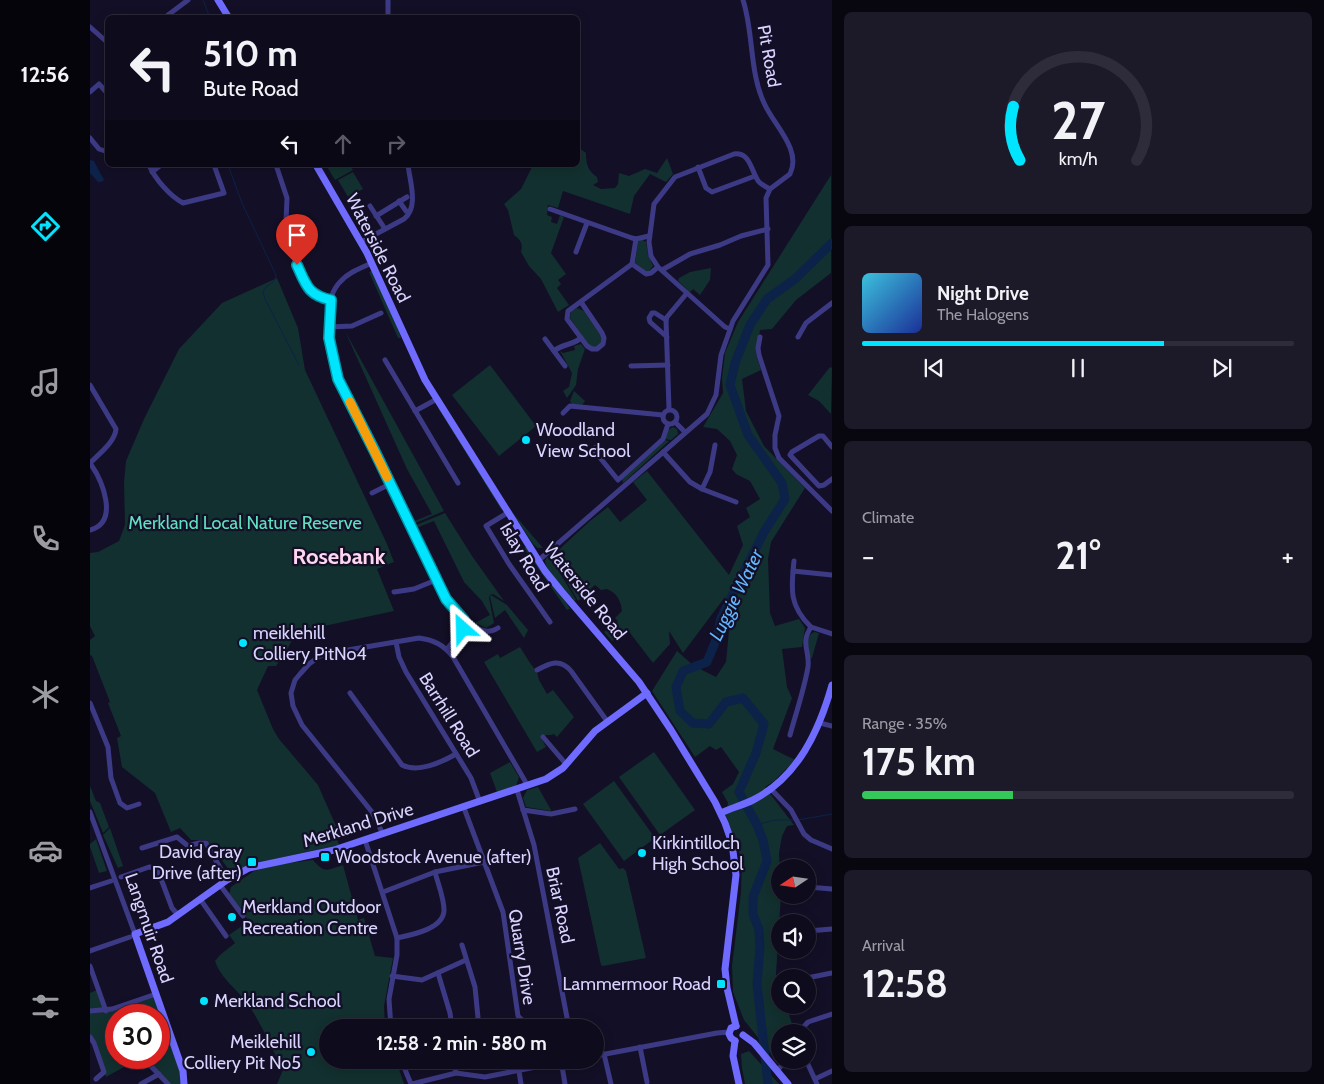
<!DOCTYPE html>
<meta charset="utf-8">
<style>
:root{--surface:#0e0b1c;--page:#1c1929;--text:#f1f3f6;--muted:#9b9ba3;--line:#2e2b3b;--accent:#00e5ff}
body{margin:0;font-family:Cabin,sans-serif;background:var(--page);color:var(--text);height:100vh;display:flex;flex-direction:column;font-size:19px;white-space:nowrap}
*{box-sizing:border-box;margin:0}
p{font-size:16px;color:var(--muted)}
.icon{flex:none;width:28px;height:28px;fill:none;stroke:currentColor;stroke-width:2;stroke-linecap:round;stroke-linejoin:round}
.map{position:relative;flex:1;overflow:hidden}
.sheet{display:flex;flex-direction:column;gap:12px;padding:12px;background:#08060f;width:492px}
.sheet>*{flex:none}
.banner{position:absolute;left:15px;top:15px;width:475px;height:152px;border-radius:8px;box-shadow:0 2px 12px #0003,0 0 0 1px var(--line);background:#0e0b1c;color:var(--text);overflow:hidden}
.needle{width:32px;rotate:257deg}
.buttons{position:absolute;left:681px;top:859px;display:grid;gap:10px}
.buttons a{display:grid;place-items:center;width:45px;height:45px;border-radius:50%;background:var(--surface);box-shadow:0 2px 12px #0003,0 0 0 1px var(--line);font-size:25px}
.speed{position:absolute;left:15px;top:1004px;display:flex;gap:10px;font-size:25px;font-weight:700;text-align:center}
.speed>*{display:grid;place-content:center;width:65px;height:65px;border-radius:50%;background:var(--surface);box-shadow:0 2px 12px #0003,0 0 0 1px var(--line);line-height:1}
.speed .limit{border:8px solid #d22;background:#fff;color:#111}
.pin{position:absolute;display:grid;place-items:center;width:42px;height:42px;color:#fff;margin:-51px -21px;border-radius:50% 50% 50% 0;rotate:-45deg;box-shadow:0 0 5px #0007}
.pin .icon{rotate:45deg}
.me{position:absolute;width:55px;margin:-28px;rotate:335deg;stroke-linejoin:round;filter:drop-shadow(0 0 4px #0008)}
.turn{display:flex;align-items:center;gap:18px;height:105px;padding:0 15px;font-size:22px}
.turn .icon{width:65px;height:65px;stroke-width:2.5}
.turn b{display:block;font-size:35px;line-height:42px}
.lanes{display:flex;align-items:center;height:48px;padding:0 15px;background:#0003;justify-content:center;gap:25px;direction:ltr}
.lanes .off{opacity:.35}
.big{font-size:38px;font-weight:700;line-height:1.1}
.sheet .card{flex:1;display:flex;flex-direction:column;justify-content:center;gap:8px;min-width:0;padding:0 18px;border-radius:8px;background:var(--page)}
.sheet .dial{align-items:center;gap:0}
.dial svg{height:130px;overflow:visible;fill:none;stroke:var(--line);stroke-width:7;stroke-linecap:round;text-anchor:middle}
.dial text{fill:var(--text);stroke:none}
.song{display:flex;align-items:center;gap:15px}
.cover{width:60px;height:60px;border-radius:8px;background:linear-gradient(135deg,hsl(190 70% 55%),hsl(230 70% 35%))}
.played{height:5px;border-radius:2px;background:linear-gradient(90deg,var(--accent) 70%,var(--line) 70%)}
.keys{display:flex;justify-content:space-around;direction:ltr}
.heat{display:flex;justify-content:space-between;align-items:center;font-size:28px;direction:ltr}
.charge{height:8px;border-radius:4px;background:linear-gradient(90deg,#34c759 35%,var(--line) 0)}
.trip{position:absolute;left:229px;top:1019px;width:285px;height:50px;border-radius:25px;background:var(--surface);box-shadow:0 2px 12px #0003,0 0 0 1px var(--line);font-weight:700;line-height:50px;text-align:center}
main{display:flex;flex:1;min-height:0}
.tab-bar{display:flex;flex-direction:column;width:90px;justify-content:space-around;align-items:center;background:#06040b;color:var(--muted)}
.tab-bar .icon{width:35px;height:35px}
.tab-bar .selected{color:var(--accent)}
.tab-bar b{font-size:22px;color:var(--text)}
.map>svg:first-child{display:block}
</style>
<main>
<nav class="tab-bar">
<b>12:56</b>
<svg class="icon selected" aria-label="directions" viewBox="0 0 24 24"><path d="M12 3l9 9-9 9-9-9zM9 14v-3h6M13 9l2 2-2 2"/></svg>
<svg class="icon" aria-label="music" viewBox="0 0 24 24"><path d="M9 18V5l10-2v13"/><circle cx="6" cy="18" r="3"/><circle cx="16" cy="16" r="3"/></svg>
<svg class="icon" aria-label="phone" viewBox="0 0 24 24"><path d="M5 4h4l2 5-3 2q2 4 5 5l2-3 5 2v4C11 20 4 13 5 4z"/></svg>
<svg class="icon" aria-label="climate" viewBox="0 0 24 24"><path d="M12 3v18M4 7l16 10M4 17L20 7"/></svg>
<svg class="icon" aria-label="car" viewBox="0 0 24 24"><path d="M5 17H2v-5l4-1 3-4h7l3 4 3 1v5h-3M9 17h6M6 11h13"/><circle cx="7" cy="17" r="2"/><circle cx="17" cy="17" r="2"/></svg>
<svg class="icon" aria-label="filters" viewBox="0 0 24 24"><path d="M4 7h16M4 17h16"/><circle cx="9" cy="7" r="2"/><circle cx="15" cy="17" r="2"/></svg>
</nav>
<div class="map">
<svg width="742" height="1084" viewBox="0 0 742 1084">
<rect width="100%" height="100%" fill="#130f26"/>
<g fill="#12302f">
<path d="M 488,147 L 496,153 C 496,164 498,171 507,177 L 508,182 L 503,185 L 511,189 L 525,188 L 528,184 L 529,173 L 539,176 L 555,169 L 567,173 L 577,158 L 583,174 L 576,182 L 560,174 L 544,196 L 540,214 L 473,191 L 468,208 L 458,205 L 457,215 L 462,217 L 461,222 L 467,224 L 470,215 L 474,217 L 461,253 L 476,274 L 468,280 L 471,284 L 467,288 L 479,305 L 468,312 L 451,279 L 439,266 L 431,252 C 433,244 431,240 424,235 L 418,210 L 414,204 L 431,189 L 443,165 L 488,165 Z"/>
<path d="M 236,165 L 260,165 L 263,170 L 245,180 Z"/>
<path d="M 263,172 L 273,189 L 258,197 L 248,180 Z"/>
<path d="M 741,175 L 741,273 L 706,300 L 682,329 L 670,330 L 666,354 L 671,370 L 652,379 L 656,411 L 674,446 L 715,488 L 681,542 L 678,559 L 680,613 L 685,626 L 709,619 L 715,628 L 712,647 L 692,649 L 697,687 L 702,698 L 683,749 L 705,760 L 684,781 L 675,787 L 704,825 L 697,826 L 692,836 L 689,853 L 691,895 L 686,974 L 690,988 L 690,1005 L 696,1005 L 704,1030 L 703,1032 L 690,1032 L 690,1053 L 686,1060 L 654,1020 L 643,992 L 642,966 L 651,892 L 652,860 L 636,815 L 638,803 L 632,792 L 643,784 L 649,772 L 631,747 L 626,750 L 620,746 L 605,757 L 562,691 L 587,651 L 604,666 L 626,677 L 636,662 L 639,630 L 635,597 L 593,653 L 579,631 L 580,644 L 563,663 L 537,629 L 522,641 L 514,632 L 528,621 L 525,618 L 532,611 C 531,601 527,593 517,589 L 511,590 L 505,585 L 488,601 L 462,556 L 500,521 L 518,507 L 530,522 L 557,500 L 543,482 L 557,471 L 639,575 L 653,545 L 647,526 L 660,517 L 656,508 L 670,499 L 660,481 L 646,474 L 642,469 L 647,455 L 640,441 L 627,429 L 613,427 L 633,393 L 632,378 L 635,353 L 648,322 Z"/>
<path d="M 551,239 L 556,242 L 558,254 L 563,266 L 558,272 L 555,271 L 545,263 L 548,242 Z"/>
<path d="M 621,268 L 620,280 L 610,295 L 603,289 L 600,292 L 588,281 L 589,278 L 600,272 Z"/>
<path d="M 282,271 L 309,331 L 311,338 L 308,338 L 279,272 Z"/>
<path d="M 187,278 L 208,328 L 215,370 L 297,544 L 304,562 L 287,569 L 304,611 L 206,632 L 198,648 L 186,666 L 178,666 L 167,690 L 183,729 L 189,739 L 228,785 L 246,826 L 243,828 L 249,845 L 157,865 L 142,874 L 117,840 L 101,840 L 90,828 L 81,832 L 65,793 L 32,767 L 27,738 L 31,736 L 18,703 L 20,702 L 2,656 L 0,655 L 0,640 L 5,636 L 0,626 L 0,553 L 8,552 L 29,541 L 35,525 L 34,482 L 36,461 L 54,419 L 89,349 L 132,303 Z"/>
<path d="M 487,308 L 494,311 L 513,339 L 510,345 L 503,348 L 499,346 L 480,318 L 481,311 Z"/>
<path d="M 255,331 L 354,511 L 323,524 L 322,522 L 342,514 L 317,469 Z"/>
<path d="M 491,344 L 495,349 L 488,369 L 486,385 L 477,398 L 473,391 L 479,387 L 482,373 L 470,351 L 473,353 L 485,350 L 484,346 Z"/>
<path d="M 400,365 L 446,426 L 409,456 L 362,395 Z"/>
<path d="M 740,367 L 742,368 L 741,414 L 729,401 L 718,395 Z"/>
<path d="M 484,391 L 495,401 L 492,405 L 482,404 L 480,401 Z"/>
<path d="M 349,407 L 413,510 L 411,509 L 348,408 Z"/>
<path d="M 583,427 L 587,429 L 588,434 L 581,440 L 575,439 L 578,430 Z"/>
<path d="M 574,440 L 579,441 L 533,483 L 532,479 Z"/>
<path d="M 422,512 L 453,548 L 448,548 L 443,544 Z"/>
<path d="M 355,513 L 382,556 L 414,601 L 403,594 L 400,595 L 399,598 L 404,623 L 396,628 L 385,623 L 400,615 L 392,601 L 374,582 L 344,521 L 326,528 L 324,526 Z"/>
<path d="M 437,546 L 476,602 L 480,609 L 477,610 L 434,548 Z"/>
<path d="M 457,557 L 461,558 L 486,600 L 484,601 L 482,597 L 480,598 L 457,568 L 455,561 Z"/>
<path d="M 401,595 L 417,605 L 438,630 L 434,638 L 415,610 L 405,618 L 400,597 Z"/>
<path d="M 724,632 L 729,633 L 722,658 L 720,658 C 719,649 714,637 724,632 Z"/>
<path d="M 430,647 L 440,663 L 447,672 L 449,680 L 457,694 L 463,690 L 484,717 L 467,737 L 464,734 L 461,735 L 456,735 L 451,738 L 456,747 L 447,752 L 394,662 L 408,654 L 410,658 Z"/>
<path d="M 564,752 L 605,810 L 570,835 L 529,777 Z"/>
<path d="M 420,762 L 429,777 L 426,786 L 407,792 L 400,773 Z"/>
<path d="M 524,781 L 565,838 L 534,861 L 493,804 Z"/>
<path d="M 0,786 L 6,801 L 10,803 L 19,827 L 13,833 L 0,801 Z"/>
<path d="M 448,787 L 461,810 L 461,811 L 436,807 L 433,798 L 437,790 Z"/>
<path d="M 20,828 L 33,866 L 28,868 L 13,835 Z"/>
<path d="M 6,839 L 17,871 L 9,873 L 0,847 L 0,844 Z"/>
<path d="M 510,843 L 529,869 L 533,868 L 536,871 L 556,958 L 513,966 L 511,965 L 488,858 Z"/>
<path d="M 223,860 C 235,874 237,870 253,865 L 268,920 L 274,918 L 285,956 L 303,958 L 294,1006 L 295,1027 L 238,1028 L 238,1060 L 306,1060 L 314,1084 L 187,1084 L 193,1070 C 182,1049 172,1025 158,1004 C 148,990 131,979 125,961 L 130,955 L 145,943 L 139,935 L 159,921 L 139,895 L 141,887 L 164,871 L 191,864 Z"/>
<path d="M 9,989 L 16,1011 L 66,994 L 94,1084 L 78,1084 L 53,1058 L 69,1058 L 69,1015 L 26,1015 L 26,1058 L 50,1058 L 16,1077 L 10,1059 L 0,1037 L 0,993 Z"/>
<path d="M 659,1051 L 689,1084 L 655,1084 L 652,1068 L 651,1054 Z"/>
</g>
<path fill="#0c2248" d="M 0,160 L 4,161 L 14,180 L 11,182 L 8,182 L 0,173 Z"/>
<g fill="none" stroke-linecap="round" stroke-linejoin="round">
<g stroke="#0c2248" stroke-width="1">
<path d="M 113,0 L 120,18"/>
<path d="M 138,165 L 152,203 L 186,275 L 185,280 L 175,288 L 173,292 L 175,299 L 209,365"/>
<path d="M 708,820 L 742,814"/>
<path d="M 667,825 L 684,820 L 704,820"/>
</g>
<path stroke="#0c2248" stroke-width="9" d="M 678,1084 L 667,984 L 670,946 L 669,930 L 663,914 L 663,897 L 677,861 L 673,840 L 667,825 L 649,792 L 666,753 L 674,724 L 653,698 L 636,702 L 619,724 L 603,723 L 590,711 L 586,687 L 593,671 L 617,662 L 626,640 L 631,618 L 674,532 L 695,499 L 692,483 L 658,435 L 640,385 L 645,363 L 660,325 L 677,299 L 705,279 L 742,243"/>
<g stroke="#3d3a85" stroke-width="5">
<path d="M 74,18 L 98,0"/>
<path d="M 298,18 L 298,0"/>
<path d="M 0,27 L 18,43"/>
<path d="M 0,92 L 9,84 L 18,94"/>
<path d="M 0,138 L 9,149 L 18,152"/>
<path d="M 59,165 C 65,179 80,196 93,203 L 134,193 L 124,165"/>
<path d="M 186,165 L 197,198 L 196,222 L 207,257"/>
<path d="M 608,167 L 616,188 L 622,192 L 665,176"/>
<path d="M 62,172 L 71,165"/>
<path d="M 309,201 L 316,211"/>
<path d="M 280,206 L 295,229"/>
<path d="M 460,209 L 542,238 L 546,239 L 559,236"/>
<path d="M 286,216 L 317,197"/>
<path d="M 271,242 L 314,219 C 329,207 320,182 318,165"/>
<path d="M 486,252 L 497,223"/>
<path d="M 282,263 C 271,268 259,272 251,281 C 230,301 239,347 246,372 L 356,599 L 373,618 L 375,623 C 387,627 396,636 408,628"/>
<path d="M 542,264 L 556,274 L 561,273 L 568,267"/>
<path d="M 207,265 C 216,285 218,295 241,300"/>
<path d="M 572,270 L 600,254 L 630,245 L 651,236 L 678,229"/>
<path d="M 491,302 L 512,333 L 514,338 L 513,344 L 507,349 L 502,349 L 497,346 L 477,319 L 478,311 L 542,264 L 546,239"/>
<path d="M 576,320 L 565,313 L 562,313 L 559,318 L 560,322 L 577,337"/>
<path d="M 239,327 L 262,326 L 291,313"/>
<path d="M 640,329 L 635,327 L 568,267 L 561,256 L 559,242 L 564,204 L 585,177 L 644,154 C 661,152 661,172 669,182 C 672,185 676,187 680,189"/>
<path d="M 670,337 L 668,348 L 669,355 L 689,416 L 685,435 L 685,448 L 689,458 L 742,511"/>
<path d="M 708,337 L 716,323 L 742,303"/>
<path d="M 455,339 L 475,366"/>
<path d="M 464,351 C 472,344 483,345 491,338"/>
<path d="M 295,360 L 368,483"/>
<path d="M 541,366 L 578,365"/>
<path d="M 0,385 L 26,429 C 25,442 9,454 0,463 C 12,480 30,522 0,530"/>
<path d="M 579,409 L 576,320 L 577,317 L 597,293"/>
<circle cx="580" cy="417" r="7"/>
<path d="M 325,411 L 347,399"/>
<path d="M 473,413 L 480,406 L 573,415"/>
<path d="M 585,422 L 595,432"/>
<path d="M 506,447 L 503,449 L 528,480 L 573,439 L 578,424"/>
<path d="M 742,447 L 733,436 L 729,436 L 702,452 L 700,455 L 729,486 L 734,485 L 742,479"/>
<path d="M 573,452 L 600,482 L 612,489 L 646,502"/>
<path d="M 612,489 L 620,472 L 625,445"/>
<path d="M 282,493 L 300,484"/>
<path d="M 419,512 L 396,526 L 419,564 L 460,622"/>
<path d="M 449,560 L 617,414 L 626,395 L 631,355 L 643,321 L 678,265 L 676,198 L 680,189 L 700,174 C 712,150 684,125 675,105 C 659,73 664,34 653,0"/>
<path d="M 703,571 L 742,575"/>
<path d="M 304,592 L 324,589 L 346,580"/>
<path d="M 721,627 L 742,634"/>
<path d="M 306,642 L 309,657 L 316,672 L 381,778 L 390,802"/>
<path d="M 357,649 L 373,629 L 375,623"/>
<path d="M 447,670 C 460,663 470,658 481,671 L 517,721"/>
<path d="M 260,693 L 312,765 C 328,773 352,762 366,754"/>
<path d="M 0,703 L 18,747 L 21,778 L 30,803 L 37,808 L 49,804"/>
<path d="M 730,723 L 742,726"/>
<path d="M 700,735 C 706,713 714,690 718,667 C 720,650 710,644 721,627 C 699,606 701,589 704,561"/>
<path d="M 453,737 L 476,764"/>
<path d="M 680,788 L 701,810 L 714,834 L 721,840 L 742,849"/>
<path d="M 427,790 L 444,845 L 479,1028"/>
<path d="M 374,808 L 413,912 L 428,1016 L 435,1023 L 456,1022 L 460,1023 L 463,1028"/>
<path d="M 433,810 L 461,814 L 485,809"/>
<path d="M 0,812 L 45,934"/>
<path d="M 293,834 L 282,812 L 212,725 L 203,706 L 201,693 L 205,680 L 210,674 L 219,664 L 230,656 L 240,653 L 329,638 C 344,640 354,645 363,657 L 435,781 L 436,785"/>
<path d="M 275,840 L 307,938 L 307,955 L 299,999 L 301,1028"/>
<path d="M 52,848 L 87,837 L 98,846 L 109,843 L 116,843 L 137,880"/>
<path d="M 31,877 L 59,867 L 67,868 L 82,908 L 88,915"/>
<path d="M 130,885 L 153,916"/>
<path d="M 718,887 L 742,889"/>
<path d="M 0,888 L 21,881"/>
<path d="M 293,892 L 345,872 L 394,862"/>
<path d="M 110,899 L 136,936"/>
<path d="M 718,931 L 742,929"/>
<path d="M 307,938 C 321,935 354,929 354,910 C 354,898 348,884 345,872"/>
<path d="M 372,945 L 385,987 L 389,1028"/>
<path d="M 0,951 L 40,937"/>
<path d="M 0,966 L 16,1011"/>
<path d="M 348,973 L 360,1013 L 362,1028"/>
<path d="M 302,976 L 332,980 L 376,960"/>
<path d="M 717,978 L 742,973"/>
<path d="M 0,1011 L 22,1009 L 66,994"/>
<path d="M 709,1032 L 718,1022 L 742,1014"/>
<path d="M 0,1037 L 4,1043 L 14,1072 L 6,1079"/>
<path d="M 550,1047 L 557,1082"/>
<path d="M 514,1054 L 521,1084"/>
<path d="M 505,1056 L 627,1033 L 639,1032"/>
<path d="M 53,1058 L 78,1084"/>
<path d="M 311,1060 L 321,1084"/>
<path d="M 364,1060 L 366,1073"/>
<path d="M 471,1060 L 475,1084"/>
<path d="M 716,1060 L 727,1084"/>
<path d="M 429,1071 L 431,1084"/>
<path d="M 687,1071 L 696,1060"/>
<path d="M 725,1079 L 742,1071"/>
<path d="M 51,1084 L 69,1074"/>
<path d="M 322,1084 L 366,1073 L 395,1077 L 482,1060"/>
</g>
<g stroke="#6f6bff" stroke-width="7">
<path d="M 128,0 L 139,18"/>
<path d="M 226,165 L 277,253 L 335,380 L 455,571 L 472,592 L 549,682 L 581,730 L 625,802 L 635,823 L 642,843 L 646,875 L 635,969 L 637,988 L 646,1026"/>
<path d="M 631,813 C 641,808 653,805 663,800 C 708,777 729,731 742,685"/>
<path d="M 653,1035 L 664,1043 L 698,1084"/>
<path d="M 645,1041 L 643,1056 L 649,1084"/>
<path d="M 645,1041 L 641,1038 L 639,1034 L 641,1028 L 646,1026"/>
<path d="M 94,1084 L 93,1071 L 45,934 L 78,922 L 137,880 L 159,868 L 244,850 L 456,779 L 473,768 L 505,731 L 557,693"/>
</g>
</g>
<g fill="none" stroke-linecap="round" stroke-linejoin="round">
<defs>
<path id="route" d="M 207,265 C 216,285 218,295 241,300 L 239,338 L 248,379 L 284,450 L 356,599 L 374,620 L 375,625 L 373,629"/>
</defs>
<use href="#route" stroke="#0095a6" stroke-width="12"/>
<use href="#route" stroke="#00e5ff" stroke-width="9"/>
<path stroke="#f59e0b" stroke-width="9" d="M 260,402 L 297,477"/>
</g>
<g fill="#00e5ff" stroke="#130f26" stroke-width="2">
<circle cx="436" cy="440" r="5"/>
<circle cx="153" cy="643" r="5"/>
<circle cx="552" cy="853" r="5"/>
<rect x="230" y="852" width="10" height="10" rx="2.5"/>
<rect x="157" y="857" width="10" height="10" rx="2.5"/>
<circle cx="142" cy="917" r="5"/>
<rect x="626" y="979" width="10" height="10" rx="2.5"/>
<circle cx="114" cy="1001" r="5"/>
<circle cx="221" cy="1052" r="5"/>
</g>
<g text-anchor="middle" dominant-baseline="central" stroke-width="4.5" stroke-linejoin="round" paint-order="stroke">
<g font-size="18" fill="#d9d4ff" stroke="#130f26">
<text transform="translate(679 56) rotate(80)">Pit Road</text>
<text transform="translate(288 248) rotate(63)">Waterside Road</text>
<text transform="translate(434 557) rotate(59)">Islay Road</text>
<text transform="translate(495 591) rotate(51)">Waterside Road</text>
<text transform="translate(359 715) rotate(58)">Barrhill Road</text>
<text transform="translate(268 825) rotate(-17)">Merkland Drive</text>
<text transform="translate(470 905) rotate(78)">Briar Road</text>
<text transform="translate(59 928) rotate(71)">Langmuir Road</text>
<text transform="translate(432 957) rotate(81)">Quarry Drive</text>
</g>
<g font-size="18" fill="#d9d4ff" stroke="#130f26" text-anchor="start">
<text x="446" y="430">Woodland<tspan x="446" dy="21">View School</tspan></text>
<text x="163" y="633">meiklehill<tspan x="163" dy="21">Colliery PitNo4</tspan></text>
<text x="562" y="843">Kirkintilloch<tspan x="562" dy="21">High School</tspan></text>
<text x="152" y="852" text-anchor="end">David Gray<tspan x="152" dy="21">Drive (after)</tspan></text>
<text x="245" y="857">Woodstock Avenue (after)</text>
<text x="152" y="907">Merkland Outdoor<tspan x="152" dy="21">Recreation Centre</tspan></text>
<text x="621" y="984" text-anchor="end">Lammermoor Road</text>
<text x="124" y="1001">Merkland School</text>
<text x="211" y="1042" text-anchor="end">Meiklehill<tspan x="211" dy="21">Colliery Pit No5</tspan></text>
</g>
<g font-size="18" fill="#5fe0c0" stroke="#130f26">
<text x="155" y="523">Merkland Local Nature Reserve</text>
</g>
<g font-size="19" font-style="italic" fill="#62b6ff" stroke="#130f26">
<text transform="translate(646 595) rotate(-64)">Luggie Water</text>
</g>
<g font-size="22" font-weight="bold" fill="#ffd6f0" stroke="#130f26">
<text x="249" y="556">Rosebank</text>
</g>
</g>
</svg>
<div class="buttons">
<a><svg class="needle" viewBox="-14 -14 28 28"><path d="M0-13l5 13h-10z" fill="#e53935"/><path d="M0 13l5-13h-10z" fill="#9b9ba3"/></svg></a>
<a><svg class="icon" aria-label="sound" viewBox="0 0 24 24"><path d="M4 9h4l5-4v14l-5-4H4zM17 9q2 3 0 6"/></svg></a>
<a><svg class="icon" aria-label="search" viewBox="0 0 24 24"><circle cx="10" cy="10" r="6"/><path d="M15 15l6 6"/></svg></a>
<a><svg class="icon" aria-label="layers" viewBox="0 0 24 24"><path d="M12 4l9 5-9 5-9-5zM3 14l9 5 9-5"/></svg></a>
</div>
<div class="speed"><div class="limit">30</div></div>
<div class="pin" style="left:207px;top:265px;background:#d93025"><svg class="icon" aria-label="arrive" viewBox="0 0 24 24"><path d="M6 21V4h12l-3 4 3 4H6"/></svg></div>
<svg class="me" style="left:373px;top:629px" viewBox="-20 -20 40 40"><path d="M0-17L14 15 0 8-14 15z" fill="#00e5ff" stroke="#fff" stroke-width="4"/></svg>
<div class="trip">12:58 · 2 min · 580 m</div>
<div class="banner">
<div class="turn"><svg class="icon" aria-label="left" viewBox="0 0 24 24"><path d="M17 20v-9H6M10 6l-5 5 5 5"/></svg><div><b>510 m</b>Bute Road</div></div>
<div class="lanes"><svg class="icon" aria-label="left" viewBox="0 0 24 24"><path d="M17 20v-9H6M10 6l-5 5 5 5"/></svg><svg class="icon off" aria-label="ahead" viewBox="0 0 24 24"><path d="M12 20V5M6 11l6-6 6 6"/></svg><svg class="icon off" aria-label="right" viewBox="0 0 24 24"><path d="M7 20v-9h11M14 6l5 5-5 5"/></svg></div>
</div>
</div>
<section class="sheet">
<div class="card dial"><svg viewBox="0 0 100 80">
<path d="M14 69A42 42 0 1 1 86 69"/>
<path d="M14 69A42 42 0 0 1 10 36" stroke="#00e5ff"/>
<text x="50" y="56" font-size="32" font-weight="700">27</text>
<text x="50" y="72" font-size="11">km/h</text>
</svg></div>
<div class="card">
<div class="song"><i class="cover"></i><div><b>Night Drive</b><p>The Halogens</p></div></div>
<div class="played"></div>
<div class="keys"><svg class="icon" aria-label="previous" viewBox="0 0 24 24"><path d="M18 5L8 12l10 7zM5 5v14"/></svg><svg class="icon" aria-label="pause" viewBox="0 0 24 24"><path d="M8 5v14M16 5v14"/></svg><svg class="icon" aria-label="next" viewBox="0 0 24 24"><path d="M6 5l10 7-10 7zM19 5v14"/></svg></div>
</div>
<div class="card"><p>Climate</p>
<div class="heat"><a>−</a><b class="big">21°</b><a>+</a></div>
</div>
<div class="card"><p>Range · 35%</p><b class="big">175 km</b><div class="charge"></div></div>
<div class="card"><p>Arrival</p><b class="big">12:58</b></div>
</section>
</main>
